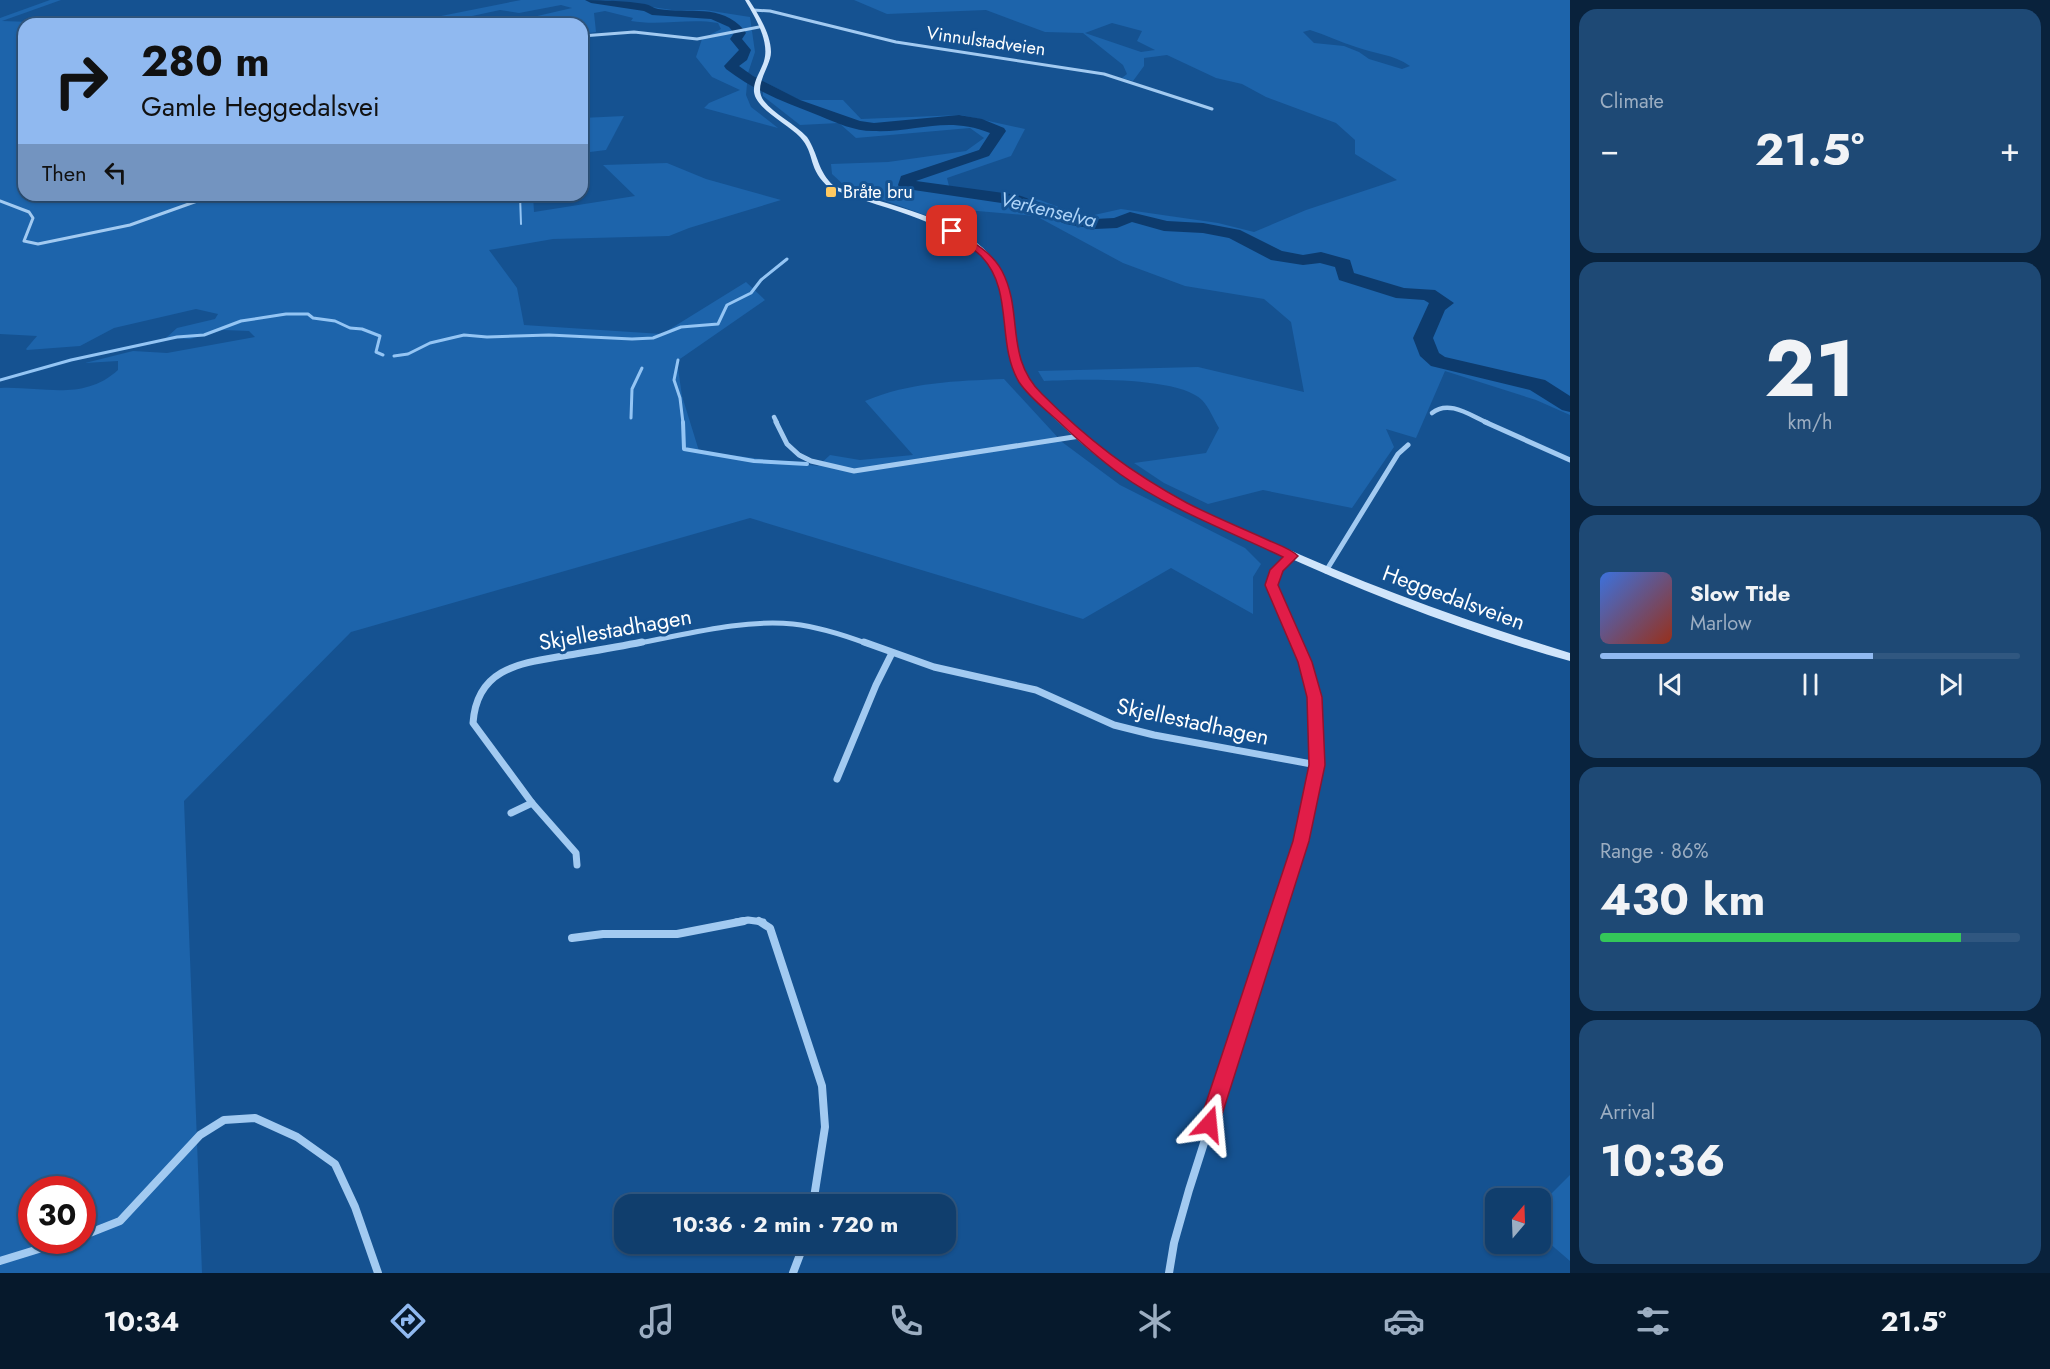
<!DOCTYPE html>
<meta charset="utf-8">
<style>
:root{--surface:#103e6d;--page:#1e4975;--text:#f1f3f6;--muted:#9caec2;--line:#305780;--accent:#90b9f0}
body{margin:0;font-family:Jost,sans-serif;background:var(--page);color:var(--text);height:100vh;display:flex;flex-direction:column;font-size:22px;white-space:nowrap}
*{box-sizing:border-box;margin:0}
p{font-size:20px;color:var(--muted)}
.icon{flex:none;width:33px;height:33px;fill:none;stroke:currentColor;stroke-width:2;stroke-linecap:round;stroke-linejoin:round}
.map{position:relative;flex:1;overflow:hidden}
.panel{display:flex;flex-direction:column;gap:9px;padding:9px;background:#09223c;width:480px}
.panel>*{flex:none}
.guide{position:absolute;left:18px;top:18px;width:570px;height:183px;border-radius:18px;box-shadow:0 2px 4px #0004,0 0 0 2px var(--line);background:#90b9f0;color:#111;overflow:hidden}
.needle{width:39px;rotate:19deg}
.buttons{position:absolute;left:1485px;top:1188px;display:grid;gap:12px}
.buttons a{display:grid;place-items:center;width:66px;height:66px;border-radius:12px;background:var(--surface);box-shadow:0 2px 4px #0004,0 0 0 2px var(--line);font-size:30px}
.speed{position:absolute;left:18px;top:1176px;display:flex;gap:12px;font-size:30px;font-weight:700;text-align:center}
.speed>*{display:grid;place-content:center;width:78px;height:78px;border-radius:50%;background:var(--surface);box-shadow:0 2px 4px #0004,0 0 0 2px var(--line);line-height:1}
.speed .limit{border:9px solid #d22;background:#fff;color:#111}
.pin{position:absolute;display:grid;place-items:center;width:51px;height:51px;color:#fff;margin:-26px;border-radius:12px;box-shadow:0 3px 9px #0006}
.me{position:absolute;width:66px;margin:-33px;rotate:18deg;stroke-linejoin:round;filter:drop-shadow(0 0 4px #0008)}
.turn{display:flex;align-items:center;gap:21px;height:126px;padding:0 24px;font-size:27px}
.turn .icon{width:78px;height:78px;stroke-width:2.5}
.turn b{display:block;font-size:42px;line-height:51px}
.then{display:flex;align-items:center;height:57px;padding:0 24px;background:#0003;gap:12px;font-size:22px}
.big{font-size:45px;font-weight:700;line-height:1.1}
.panel .tile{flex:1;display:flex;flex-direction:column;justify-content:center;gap:9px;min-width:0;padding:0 21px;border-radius:18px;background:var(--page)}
.panel .dial{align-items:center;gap:0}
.dial b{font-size:78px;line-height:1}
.song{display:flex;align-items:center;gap:18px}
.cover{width:72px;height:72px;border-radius:9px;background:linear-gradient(135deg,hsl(220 70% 55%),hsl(10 70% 35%))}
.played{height:6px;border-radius:3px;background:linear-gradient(90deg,var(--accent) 65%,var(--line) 65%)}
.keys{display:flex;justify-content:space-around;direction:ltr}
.heat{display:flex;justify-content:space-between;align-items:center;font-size:33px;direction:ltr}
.charge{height:9px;border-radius:4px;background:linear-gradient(90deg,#34c759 86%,var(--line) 0)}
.trip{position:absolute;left:614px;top:1194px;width:342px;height:60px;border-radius:18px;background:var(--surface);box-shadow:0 2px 4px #0004,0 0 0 2px var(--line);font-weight:700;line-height:60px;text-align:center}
.menu{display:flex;height:96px;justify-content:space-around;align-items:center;background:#06192c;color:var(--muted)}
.menu .icon{width:42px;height:42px}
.menu .on{color:var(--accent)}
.menu b{font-size:27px;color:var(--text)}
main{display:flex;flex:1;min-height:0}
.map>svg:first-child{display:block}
</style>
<main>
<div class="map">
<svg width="1570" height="1273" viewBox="0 0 1570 1273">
<rect width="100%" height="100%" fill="#155291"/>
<g fill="#1d64ab" fill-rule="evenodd">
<path d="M 50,0 L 61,0 L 2,21 L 92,24 L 24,24 L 24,195 L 533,195 L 534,212 L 635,196 L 603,165 L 667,163 L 706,179 L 781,200 L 689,228 L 669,236 L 553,239 L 489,250 L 517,288 L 524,325 L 662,334 L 746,282 L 765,300 L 677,361 L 682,396 L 699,451 L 818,466 L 830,455 L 860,460 L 913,455 L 865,401 C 910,382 956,381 1004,379 L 1062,442 L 1120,485 L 1245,548 L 1261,564 L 1253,577 L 1253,614 L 1171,568 L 1083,619 L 750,518 L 351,632 L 184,801 L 202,1273 L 0,1273 L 0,388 C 42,386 83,402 118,370 L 118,361 L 85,363 L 133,351 L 167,353 L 255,337 L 249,331 L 223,330 L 190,339 L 166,338 L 177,328 L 215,319 L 218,314 L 196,309 L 114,328 L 80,346 L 27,350 L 26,349 L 37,336 L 0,334 L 0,18 ZM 32,1190 L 82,1190 L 82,1240 L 32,1240 Z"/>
<path d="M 521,0 L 606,0 L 672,10 L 705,10 L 750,17 L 755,52 L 748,73 L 746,95 L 751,107 L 778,128 L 704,108 L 709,103 L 740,90 L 712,77 L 696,57 L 702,39 L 721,29 L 718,23 C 689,18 660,26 631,21 L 633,18 L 605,11 L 594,13 L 596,32 L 582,34 L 582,24 L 503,24 L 572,8 L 561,5 L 519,13 L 500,10 L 435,24 L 401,24 Z"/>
<path d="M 854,0 L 1570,0 L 1570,415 L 1536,400 L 1445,371 L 1416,438 L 1386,429 L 1394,447 L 1352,508 L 1263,490 L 1208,504 L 1164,483 L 1134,463 L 1206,453 L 1219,428 C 1214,420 1209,407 1202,400 C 1178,376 1079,379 1044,381 L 1038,371 L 1198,367 L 1304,392 L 1291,322 L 1264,299 L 1185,286 L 1123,263 L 1036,216 L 954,209 L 933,218 L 845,186 L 832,174 L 831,164 L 888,162 L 966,151 L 984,138 L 970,128 L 856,138 L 839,123 L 800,125 L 763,96 L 763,81 L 799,100 L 843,100 L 861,119 L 961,115 L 1025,129 L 1011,156 L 947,178 L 949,186 L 1040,200 L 1085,217 L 1121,209 L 1218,223 L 1254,232 L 1306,210 L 1397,180 L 1355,154 L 1355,140 L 1336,123 L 1266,97 L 1242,84 L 1216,78 L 1167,55 L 1144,58 L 1144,66 L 1133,81 L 1122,78 L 1127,74 L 1123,65 L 1083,33 L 1045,32 L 986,10 L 887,14 ZM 1112,23 L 1142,31 L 1137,41 L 1155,50 L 1141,52 L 1085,33 ZM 1310,30 C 1326,35 1340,42 1356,47 C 1375,54 1393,54 1410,66 L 1402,69 L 1369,59 L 1359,52 L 1344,46 L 1314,43 L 1303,32 Z"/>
<path d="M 624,116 L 606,150 L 582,153 L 582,118 Z"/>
<path d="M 1570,1175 L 1570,1261 L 1541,1236 L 1540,1205 Z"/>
</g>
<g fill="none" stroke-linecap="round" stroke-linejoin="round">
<path stroke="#94c5f4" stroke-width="2" d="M 520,195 L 521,224"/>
<g stroke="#94c5f4" stroke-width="3">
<path d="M 394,356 L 408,354 L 430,343 L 464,335 L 487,337 L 549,335 L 632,339 L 653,338 L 681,327 L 718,324 L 727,305 L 751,293 L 761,280 L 787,259"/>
<path d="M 678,360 L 674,380 L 680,398 L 683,423"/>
<path d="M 0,380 L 71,360 L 177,337 L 204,335 L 241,321 L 286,314 L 308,314 L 313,318 L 335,321 L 350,328 L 362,329 L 380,336 L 376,352 L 383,355"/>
<path d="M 631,418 L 632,389 L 642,368"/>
</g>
<path stroke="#94c5f4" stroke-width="4" d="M 683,422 L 684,449 L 754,461 L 807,464"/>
<path fill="#0d3b6d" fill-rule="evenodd" d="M 585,0 C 606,0 625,1 645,4 C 650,5 653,8 658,9 C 689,14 721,3 744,30 L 746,33 L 742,39 L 751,50 L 747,60 L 739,66 L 753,76 L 800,100 L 860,121 L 874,123 L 959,115 L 982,119 L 1004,128 L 1006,131 L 989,156 L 916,181 L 1018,195 L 1076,215 L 1095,219 L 1114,218 L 1130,212 L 1167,221 L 1203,223 L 1240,230 L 1282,251 L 1303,255 L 1321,252 L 1350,260 L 1354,273 L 1404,288 L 1435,290 L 1454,303 L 1445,310 L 1433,338 L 1439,353 L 1445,357 L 1545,380 L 1570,396 L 1570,412 L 1562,410 L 1530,390 L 1431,366 L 1420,356 L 1413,338 L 1429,303 L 1424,300 L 1396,298 L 1339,280 L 1335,267 L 1320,263 L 1303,265 L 1271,260 L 1229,238 L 1203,233 L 1164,231 L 1132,222 L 1117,228 L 1095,229 L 1066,224 L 1015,205 L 900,188 L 898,185 L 901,176 L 979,150 L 990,133 C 946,115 916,133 873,131 C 854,131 837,123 820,116 C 786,103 756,92 726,69 L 724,66 L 739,50 L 730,39 L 734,33 L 729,27 L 711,19 L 652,15 L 644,11 L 591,3 Z"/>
<g stroke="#a2caf1" stroke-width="3">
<path d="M 753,10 L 770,11 L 896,42 L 1104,74 L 1212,109"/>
<path d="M 582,36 L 634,32 L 697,39 L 759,27"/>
<path d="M 0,201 L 29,212 L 33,218 L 24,241 L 38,244 L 130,225 L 214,195"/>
</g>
<g stroke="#a2caf1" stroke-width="4.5">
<path d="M 1432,413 C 1449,399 1471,416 1488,423"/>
<path d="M 774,417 L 777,423"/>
</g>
<g stroke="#a2caf1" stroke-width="5">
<path d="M 776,422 L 787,444 L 799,455 L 811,461 L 854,471 L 1080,436"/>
<path d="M 1485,422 L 1570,460"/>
<path d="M 1291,556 C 1287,560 1281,565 1278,569 C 1263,591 1288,624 1298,644"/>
<path d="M 1326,571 L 1398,454 L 1408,445"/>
<path d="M 634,644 C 685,635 741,619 793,624 C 820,627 844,635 868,644"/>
</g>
<g stroke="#a2caf1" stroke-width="7">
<path d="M 864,642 L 934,667 L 1036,690 L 1114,725 L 1154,735 L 1317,765"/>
<path d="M 837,779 L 876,685 L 892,653"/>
<path d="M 511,813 L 532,803"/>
<path d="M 577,865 L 576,853 L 532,803 L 473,723 C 477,666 523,663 569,655 C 593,651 618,647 642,642"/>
<path d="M 736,922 L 748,920 L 763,922"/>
<path d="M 1275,922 C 1303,833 1340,733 1297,642"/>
</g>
<g stroke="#a2caf1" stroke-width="8">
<path d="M 759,921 L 770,928 L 822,1086 L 825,1127 L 813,1204"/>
<path d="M 572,938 L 603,934 L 677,934 L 744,921"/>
<path d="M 82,1236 L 120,1221 L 200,1135 L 224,1120 L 255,1118 L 297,1137 L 335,1164 L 355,1207 L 378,1273"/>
<path d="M 0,1261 L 68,1240"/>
<path d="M 793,1273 L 804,1244"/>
<path d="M 1169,1273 L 1174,1243 L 1189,1190 L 1275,921"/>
</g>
<path fill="#d0e5fb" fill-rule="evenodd" d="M 745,0 L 749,0 C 758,14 771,34 771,52 C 771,67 752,86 764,101 C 774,114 795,124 807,137 C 819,155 817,171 834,186 C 880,204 946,214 983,248 C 1020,282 1006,325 1023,367 C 1032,392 1056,409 1074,426 C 1096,445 1118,464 1143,480 C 1181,503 1223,520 1263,538 C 1363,584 1465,621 1570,653 L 1570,661 C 1461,631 1355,589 1252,541 C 1209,521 1164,503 1124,476 C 1092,455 1063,427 1036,400 C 1012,376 1009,347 1004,315 C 1002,300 1000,284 993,270 C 967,223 876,208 830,188 C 807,170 816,154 800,137 C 788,124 756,109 754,92 C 753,81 761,71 764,61 C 770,41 755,17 745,0 Z"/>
</g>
<path fill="#e11d48" stroke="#92132f" stroke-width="1.5" d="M 949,230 L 955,230 C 972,242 992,252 1002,271 C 1024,313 1004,357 1042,394 C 1088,440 1130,472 1187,503 C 1214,517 1242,528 1270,541 C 1279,545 1291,549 1298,556 L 1283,571 L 1278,585 L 1312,662 L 1322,697 L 1325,765 L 1309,841 L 1219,1124 L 1217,1130 L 1209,1133 L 1202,1130 L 1199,1124 L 1293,841 L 1309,765 L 1307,697 L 1298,662 L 1265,585 L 1270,570 L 1283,557 C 1229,531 1169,509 1120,474 C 1098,458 1078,440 1058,421 C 1045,409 1029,397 1019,382 C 996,344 1014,291 982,257 C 974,248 960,241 949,233 Z"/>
<rect fill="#ffc961" stroke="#155291" stroke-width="2" x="825" y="186" width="12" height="12" rx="3"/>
<g text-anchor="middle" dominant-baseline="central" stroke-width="6" stroke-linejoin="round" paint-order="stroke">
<g font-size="18" fill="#fff" stroke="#155291">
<text transform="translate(986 41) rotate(8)">Vinnulstadveien</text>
</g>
<g font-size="18" fill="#fff" stroke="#155291" text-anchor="start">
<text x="843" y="192">Bråte bru</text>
</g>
<g font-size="20" font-style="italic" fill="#aed4f8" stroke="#155291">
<text transform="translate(1048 210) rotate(13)">Verkenselva</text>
</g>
<g font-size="22" fill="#fff" stroke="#155291">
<text transform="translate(1454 597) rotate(20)">Heggedalsveien</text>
<text transform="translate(615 629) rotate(-10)">Skjellestadhagen</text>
<text transform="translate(1193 721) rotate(12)">Skjellestadhagen</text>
</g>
</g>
</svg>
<div class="buttons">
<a><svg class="needle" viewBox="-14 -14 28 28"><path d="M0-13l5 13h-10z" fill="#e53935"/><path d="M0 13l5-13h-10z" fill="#9caec2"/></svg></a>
</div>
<div class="speed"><div class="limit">30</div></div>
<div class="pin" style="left:952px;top:231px;background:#d93025"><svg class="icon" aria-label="arrive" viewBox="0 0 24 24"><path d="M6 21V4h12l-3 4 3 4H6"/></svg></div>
<svg class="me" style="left:1209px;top:1124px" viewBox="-20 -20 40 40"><path d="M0-17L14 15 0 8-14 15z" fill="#e11d48" stroke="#fff" stroke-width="4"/></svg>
<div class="trip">10:36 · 2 min · 720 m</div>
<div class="guide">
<div class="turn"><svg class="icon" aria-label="right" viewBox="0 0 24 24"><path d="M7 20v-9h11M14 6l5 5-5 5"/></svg><div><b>280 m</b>Gamle Heggedalsvei</div></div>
<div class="then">Then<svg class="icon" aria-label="left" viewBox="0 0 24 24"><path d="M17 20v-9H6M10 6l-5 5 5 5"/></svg></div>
</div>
</div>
<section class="panel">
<div class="tile"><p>Climate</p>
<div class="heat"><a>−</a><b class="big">21.5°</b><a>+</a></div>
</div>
<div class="tile dial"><b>21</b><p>km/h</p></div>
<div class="tile">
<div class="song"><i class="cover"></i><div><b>Slow Tide</b><p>Marlow</p></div></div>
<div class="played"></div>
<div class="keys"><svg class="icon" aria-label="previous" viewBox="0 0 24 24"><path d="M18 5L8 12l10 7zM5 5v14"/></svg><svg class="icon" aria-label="pause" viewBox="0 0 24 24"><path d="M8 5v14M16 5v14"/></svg><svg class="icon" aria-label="next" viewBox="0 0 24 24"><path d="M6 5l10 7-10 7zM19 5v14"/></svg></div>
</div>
<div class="tile"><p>Range · 86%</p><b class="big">430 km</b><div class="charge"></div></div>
<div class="tile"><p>Arrival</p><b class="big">10:36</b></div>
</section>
</main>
<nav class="menu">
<b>10:34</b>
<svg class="icon on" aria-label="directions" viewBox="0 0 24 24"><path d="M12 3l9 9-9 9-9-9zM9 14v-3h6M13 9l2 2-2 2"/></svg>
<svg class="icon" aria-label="music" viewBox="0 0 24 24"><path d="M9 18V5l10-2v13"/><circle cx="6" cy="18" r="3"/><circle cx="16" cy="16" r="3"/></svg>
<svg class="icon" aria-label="phone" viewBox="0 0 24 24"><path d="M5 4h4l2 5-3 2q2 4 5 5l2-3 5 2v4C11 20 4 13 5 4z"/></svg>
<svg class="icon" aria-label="climate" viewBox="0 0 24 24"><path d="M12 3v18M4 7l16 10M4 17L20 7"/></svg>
<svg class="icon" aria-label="car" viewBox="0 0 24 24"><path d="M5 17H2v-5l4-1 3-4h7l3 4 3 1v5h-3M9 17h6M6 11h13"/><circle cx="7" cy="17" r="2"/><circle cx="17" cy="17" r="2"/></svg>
<svg class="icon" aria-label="filters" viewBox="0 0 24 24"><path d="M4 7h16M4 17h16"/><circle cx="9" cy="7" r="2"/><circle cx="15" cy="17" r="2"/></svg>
<b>21.5°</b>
</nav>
